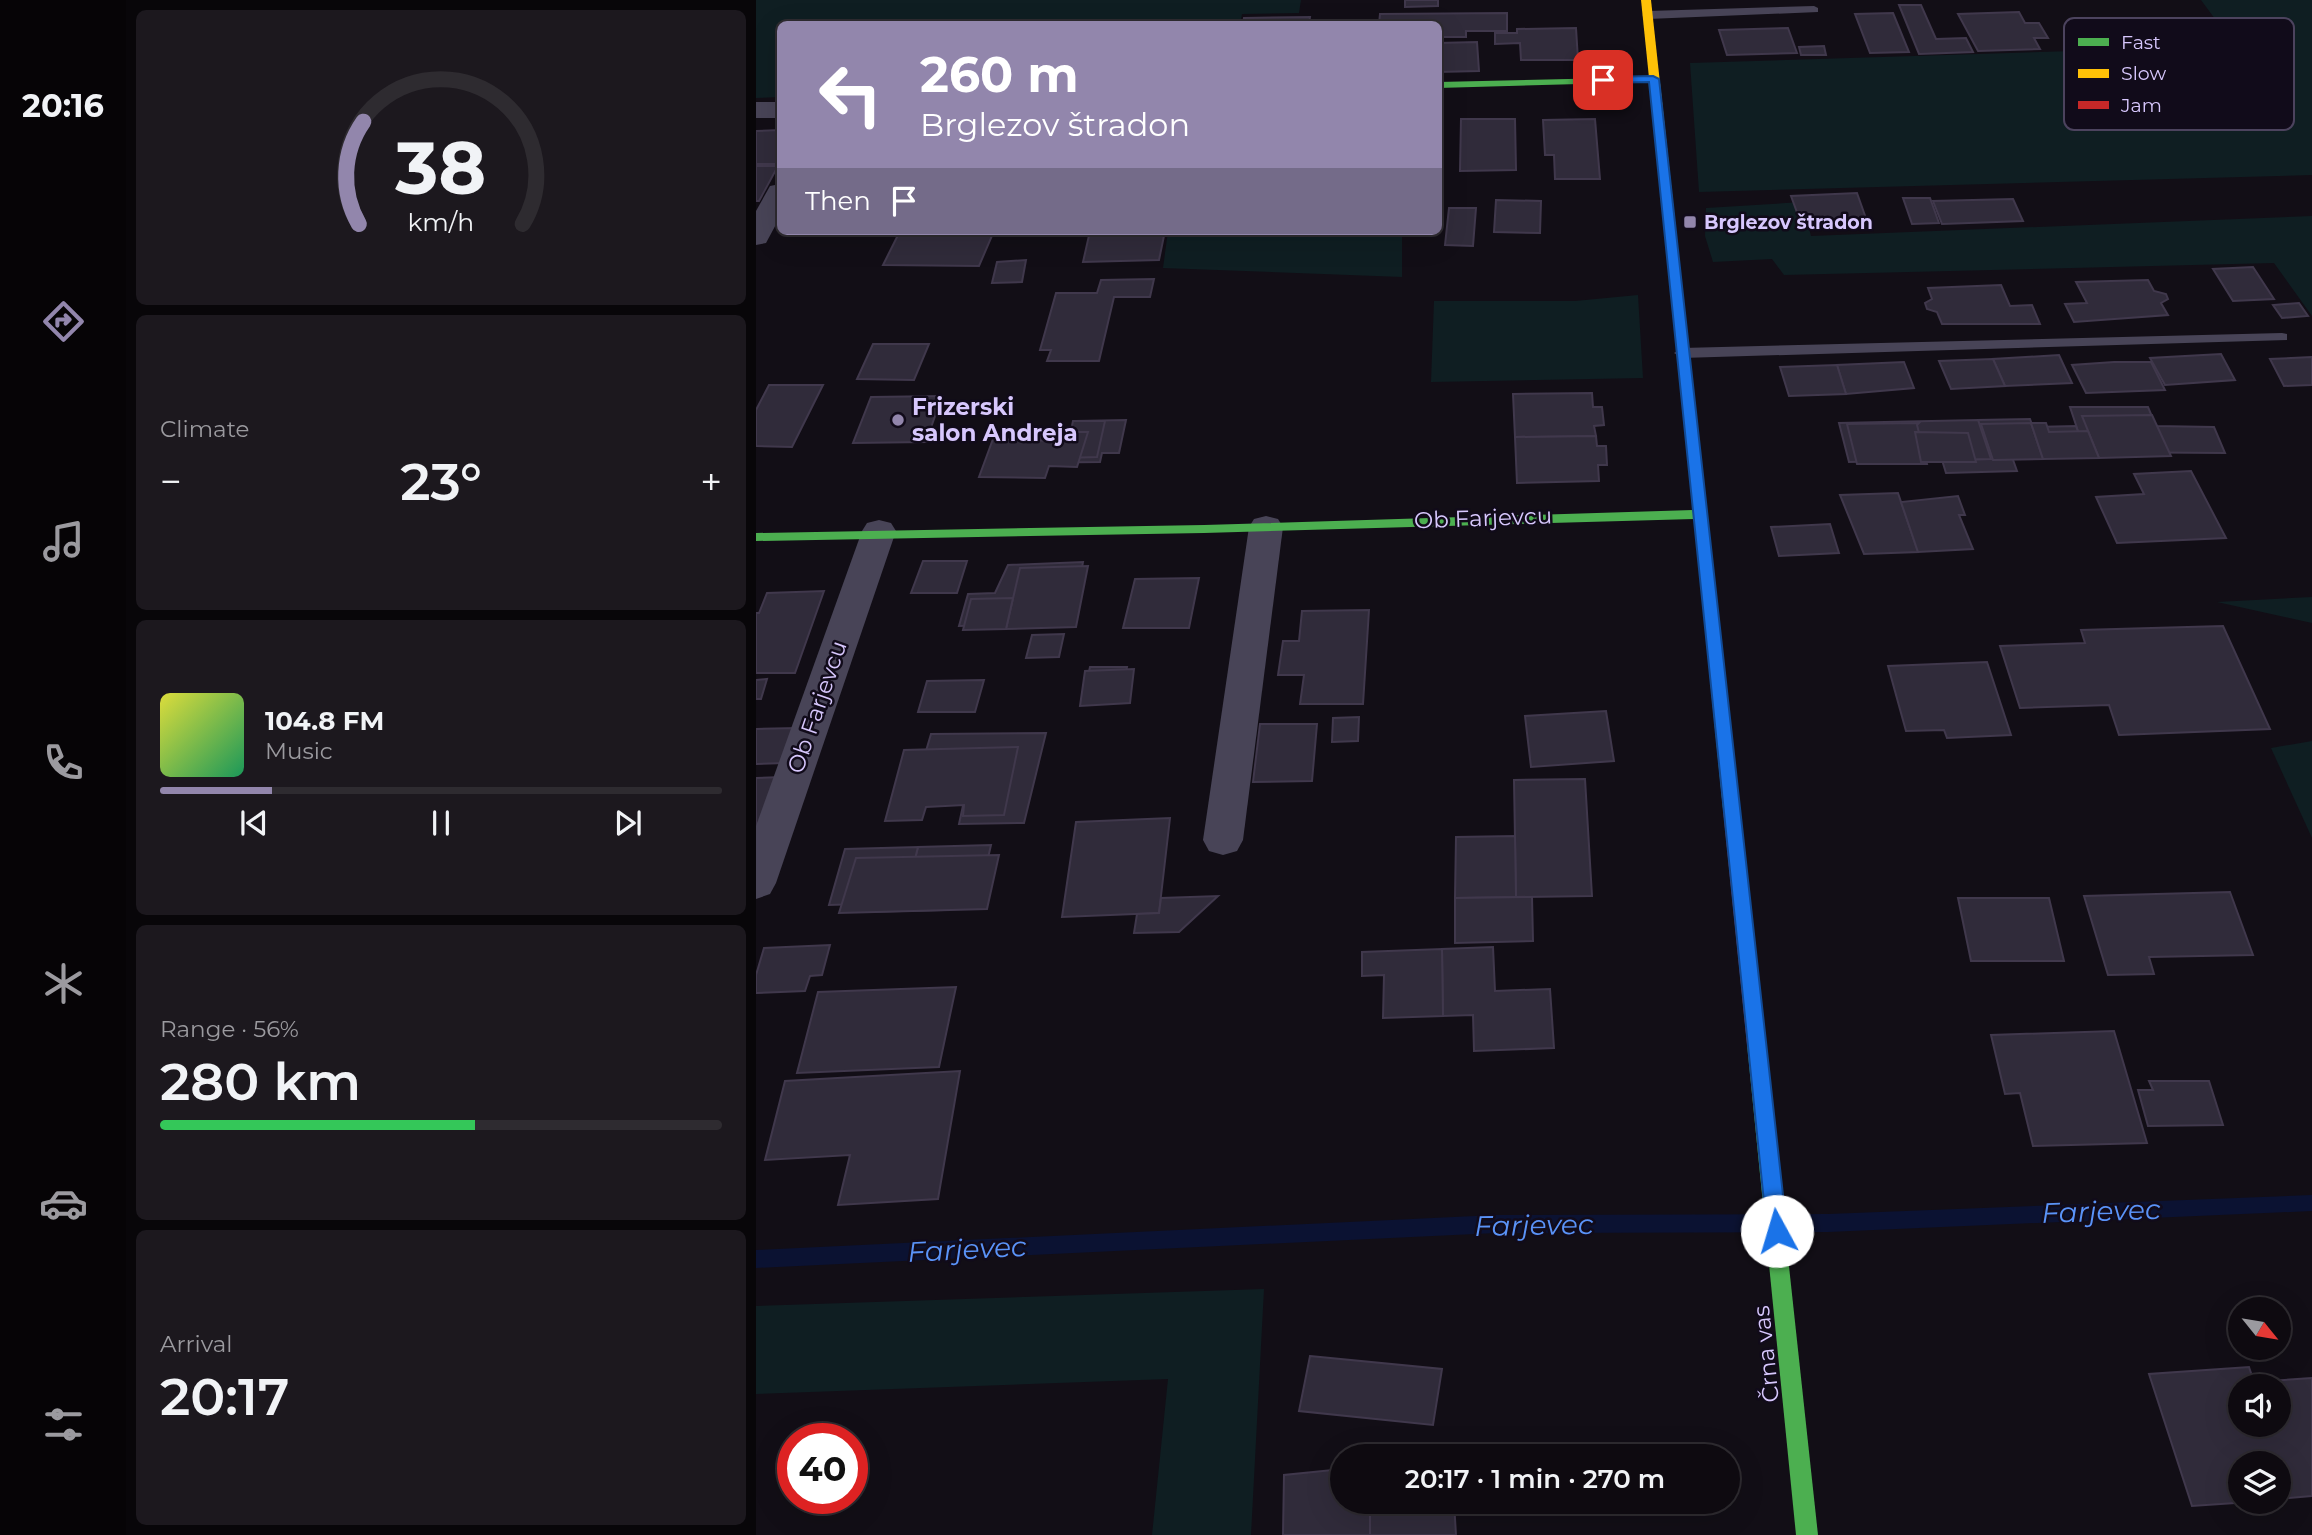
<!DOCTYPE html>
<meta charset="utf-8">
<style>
:root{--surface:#0e0a10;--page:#1c181e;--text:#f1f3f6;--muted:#9b9a9f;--line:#2e2b30;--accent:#9286ac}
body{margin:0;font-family:Montserrat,sans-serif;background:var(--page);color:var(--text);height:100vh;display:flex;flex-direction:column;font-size:26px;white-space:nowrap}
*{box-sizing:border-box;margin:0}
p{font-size:23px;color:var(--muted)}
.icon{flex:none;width:38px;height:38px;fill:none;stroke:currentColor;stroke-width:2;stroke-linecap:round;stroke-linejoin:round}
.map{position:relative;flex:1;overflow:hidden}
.details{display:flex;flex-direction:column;gap:10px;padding:10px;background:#080609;width:630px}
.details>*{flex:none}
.guide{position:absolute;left:21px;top:21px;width:665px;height:214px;border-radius:10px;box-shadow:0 7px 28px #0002,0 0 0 2px var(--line);background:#9286ac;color:#fff;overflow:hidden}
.needle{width:46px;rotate:120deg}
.fabs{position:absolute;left:1472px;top:1297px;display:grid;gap:14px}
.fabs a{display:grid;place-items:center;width:63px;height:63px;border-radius:50%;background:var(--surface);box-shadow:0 7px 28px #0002,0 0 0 2px var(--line);font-size:35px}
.speed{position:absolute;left:21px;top:1423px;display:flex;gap:14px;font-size:35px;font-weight:700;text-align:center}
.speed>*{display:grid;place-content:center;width:91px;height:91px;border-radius:50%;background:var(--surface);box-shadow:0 7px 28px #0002,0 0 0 2px var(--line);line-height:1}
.speed .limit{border:10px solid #d22;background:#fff;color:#111}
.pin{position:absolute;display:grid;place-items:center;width:60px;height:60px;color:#fff;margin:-30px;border-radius:14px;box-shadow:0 4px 10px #0006}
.me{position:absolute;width:77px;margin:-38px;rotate:354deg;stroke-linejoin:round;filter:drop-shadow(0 0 5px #0008)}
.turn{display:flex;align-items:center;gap:24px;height:147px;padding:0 28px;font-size:32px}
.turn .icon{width:91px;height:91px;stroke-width:2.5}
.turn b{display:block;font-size:49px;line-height:60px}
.then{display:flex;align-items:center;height:66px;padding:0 28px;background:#0003;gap:14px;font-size:26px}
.big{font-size:52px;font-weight:600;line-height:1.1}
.details .card{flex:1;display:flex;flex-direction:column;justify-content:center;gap:10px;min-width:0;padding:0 24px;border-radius:10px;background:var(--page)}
.details .dial{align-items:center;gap:0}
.dial svg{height:182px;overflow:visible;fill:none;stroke:var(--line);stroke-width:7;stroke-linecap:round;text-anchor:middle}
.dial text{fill:var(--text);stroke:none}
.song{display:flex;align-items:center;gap:21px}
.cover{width:84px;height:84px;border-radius:10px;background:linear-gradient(135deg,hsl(60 70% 55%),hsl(150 70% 35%))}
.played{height:7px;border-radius:4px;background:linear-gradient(90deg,var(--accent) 20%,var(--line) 20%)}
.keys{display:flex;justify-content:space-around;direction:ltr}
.heat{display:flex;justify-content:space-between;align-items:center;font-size:38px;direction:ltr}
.charge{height:10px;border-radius:5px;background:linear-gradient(90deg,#34c759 56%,var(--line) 0)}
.trip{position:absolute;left:574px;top:1444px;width:410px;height:70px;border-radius:35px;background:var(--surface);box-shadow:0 7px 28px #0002,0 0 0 2px var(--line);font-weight:600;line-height:70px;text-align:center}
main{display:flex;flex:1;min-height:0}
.tabs{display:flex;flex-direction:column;width:126px;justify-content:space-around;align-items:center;background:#060406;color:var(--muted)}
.tabs .icon{width:49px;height:49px}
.tabs .active{color:var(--accent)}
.tabs b{font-size:32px;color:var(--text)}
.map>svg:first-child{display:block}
</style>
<main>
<nav class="tabs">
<b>20:16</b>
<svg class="icon active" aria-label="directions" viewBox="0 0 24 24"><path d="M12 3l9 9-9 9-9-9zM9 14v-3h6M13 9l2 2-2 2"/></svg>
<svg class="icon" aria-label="music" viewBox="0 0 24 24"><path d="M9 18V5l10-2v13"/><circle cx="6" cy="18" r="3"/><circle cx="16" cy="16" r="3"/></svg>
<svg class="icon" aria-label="phone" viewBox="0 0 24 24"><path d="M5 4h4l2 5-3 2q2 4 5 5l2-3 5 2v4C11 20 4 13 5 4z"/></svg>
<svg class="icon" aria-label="climate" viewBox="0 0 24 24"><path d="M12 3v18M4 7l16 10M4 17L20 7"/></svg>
<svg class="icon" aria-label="car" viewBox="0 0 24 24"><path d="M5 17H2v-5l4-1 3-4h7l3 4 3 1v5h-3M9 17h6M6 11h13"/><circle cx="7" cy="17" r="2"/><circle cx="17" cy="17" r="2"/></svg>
<svg class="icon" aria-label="filters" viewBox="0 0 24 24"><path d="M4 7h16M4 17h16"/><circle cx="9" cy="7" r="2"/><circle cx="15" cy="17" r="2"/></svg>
</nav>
<section class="details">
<div class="card dial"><svg viewBox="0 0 100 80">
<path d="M14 69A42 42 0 1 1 86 69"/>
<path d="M14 69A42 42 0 0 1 16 24" stroke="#9286ac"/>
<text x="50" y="56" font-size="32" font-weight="700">38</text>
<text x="50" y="72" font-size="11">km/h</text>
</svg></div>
<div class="card"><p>Climate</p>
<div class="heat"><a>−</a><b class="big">23°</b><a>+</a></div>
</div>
<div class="card">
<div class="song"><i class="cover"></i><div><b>104.8 FM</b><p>Music</p></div></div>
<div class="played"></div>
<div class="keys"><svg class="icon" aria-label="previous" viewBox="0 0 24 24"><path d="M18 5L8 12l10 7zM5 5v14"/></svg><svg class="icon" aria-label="pause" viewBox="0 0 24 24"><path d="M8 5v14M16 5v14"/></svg><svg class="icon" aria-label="next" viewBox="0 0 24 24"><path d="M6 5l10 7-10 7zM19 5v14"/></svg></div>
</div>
<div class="card"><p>Range · 56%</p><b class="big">280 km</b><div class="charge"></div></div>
<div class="card"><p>Arrival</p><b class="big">20:17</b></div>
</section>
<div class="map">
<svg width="1556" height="1535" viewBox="0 0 1556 1535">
<rect width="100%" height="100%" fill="#120e16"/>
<g fill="#0f1e22">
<path d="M 0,0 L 545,0 L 543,13 L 486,14 L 484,24 L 24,24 L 24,97 L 0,98 Z"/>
<path d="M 1445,0 L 1556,0 L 1556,175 L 943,192 L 934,63 L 1479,46 Z"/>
<path d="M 1046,202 L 1055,236 L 1556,216 L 1556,316 L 1518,263 L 1028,275 L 1016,259 L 957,262 L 949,236 L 950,208 Z"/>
<path d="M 412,231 L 646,231 L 646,277 L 407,268 Z"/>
<path d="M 882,295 L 887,378 L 675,382 L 678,301 L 819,301 Z"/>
<path d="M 1556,597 L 1556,623 L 1461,602 Z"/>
<path d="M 1556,741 L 1556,838 L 1515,748 Z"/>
<path d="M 508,1289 L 495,1535 L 396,1535 L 412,1379 L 0,1394 L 0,1306 Z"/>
</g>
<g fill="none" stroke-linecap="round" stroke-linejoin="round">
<path fill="#0b1232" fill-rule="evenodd" d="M 1556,1195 L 1556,1211 L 1072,1232 L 740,1233 L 0,1268 L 0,1250 L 740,1215 L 1072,1214 Z"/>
</g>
<g fill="#302b3a" stroke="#40384c" stroke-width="2" fill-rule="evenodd">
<path d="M 649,0 L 682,0 L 682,6 L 649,7 Z"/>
<path d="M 1143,5 L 1165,5 L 1180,39 L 1210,38 L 1217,52 L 1163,54 Z"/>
<path d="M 1263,12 L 1269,23 L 1283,23 L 1292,38 L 1278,38 L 1284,49 L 1222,51 L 1202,14 Z"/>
<path d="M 751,13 L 751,31 L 710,31 L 710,37 L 682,37 L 682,24 L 623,24 L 624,14 Z"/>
<path d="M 1137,13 L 1153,52 L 1114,53 L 1099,14 Z"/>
<path d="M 554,17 L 553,24 L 487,24 L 488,18 Z"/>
<path d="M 820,28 L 822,60 L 765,60 L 764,43 L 739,44 L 739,33 L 761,33 L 761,29 Z"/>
<path d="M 1032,28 L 1041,53 L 971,55 L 963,30 Z"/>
<path d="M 721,42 L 723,71 L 682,72 L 682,43 Z"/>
<path d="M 1068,46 L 1070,55 L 1045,55 L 1043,47 Z"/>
<path d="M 705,119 L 759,119 L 760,170 L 704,171 Z"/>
<path d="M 839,119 L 844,179 L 799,179 L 798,155 L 789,155 L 787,120 Z"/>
<path d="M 24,130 L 24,164 L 0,164 L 0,131 Z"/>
<path d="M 0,166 L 22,166 L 3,201 L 0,201 Z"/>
<path d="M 1101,193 L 1112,224 L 1046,226 L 1035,196 Z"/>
<path d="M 1147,198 L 1174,198 L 1183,223 L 1156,224 Z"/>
<path d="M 1257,199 L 1267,221 L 1186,224 L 1177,201 Z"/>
<path d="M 740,200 L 785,201 L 784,233 L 738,232 Z"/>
<path d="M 693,208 L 720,208 L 717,246 L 689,245 Z"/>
<path d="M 144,231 L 238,231 L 223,266 L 127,265 Z"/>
<path d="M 334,231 L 409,231 L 403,260 L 327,262 Z"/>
<path d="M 270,260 L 266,282 L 236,283 L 241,262 Z"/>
<path d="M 1497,267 L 1518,299 L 1477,301 L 1457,269 Z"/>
<path d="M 398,279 L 394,297 L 358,297 L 343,361 L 291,361 L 295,350 L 284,350 L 300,293 L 341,293 L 345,280 Z"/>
<path d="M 1392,280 L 1398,291 L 1410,294 L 1412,299 L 1405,303 L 1412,315 L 1318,322 L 1309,304 L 1331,303 L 1320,282 Z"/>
<path d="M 1245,285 L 1254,306 L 1276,305 L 1284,324 L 1186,324 L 1181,312 L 1171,309 L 1169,303 L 1176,299 L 1172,288 Z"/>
<path d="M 1543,303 L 1552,316 L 1526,318 L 1517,305 Z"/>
<path d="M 117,344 L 173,344 L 158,380 L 101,379 Z"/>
<path d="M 1465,354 L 1479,380 L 1409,385 L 1394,358 Z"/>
<path d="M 1303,355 L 1316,383 L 1249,386 L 1237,359 Z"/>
<path d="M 1556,357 L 1556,385 L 1528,386 L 1514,359 Z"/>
<path d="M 1237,359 L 1249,386 L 1195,389 L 1183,361 Z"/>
<path d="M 1148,362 L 1158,388 L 1090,394 L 1081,365 Z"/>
<path d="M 1358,362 L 1395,362 L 1409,390 L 1330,393 L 1316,365 Z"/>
<path d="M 1081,365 L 1090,394 L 1033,396 L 1024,367 Z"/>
<path d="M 13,385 L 67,385 L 36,447 L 0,446 L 0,410 Z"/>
<path d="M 836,393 L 837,407 L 846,407 L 848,425 L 838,426 L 840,436 L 759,437 L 757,394 Z"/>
<path d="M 186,396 L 170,442 L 97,443 L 115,397 Z"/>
<path d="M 1314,407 L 1392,407 L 1400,426 L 1458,427 L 1469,453 L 1329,452 Z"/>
<path d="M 1396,415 L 1415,456 L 1343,458 L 1326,416 Z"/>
<path d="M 1274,419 L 1277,427 L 1320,426 L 1329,452 L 1255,454 L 1261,471 L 1190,473 L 1186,460 L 1235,459 L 1222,420 Z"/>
<path d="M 370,420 L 363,453 L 346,453 L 344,462 L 251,463 L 260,432 L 318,430 L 320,421 Z"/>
<path d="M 1222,420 L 1235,459 L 1093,462 L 1083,423 Z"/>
<path d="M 317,421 L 349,421 L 341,457 L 309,458 Z"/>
<path d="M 1163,423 L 1161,425 L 1171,464 L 1101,464 L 1091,424 Z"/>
<path d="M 1275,423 L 1287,459 L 1237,460 L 1225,424 Z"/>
<path d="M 1275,423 L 1290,423 L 1293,432 L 1332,431 L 1343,458 L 1287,459 Z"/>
<path d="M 304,432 L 332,432 L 321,467 L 293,466 L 289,478 L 223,477 L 237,439 L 301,441 Z"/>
<path d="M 1159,432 L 1212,433 L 1220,462 L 1165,462 Z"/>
<path d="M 840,436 L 841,446 L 850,446 L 851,465 L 842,465 L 843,481 L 761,483 L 759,437 Z"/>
<path d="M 1435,471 L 1470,538 L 1361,543 L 1340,497 L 1388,494 L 1378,474 Z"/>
<path d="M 1142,493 L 1162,552 L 1108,554 L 1084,495 Z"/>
<path d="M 1202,496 L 1209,515 L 1203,515 L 1217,549 L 1162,552 L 1145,502 Z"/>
<path d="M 1074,524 L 1083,553 L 1023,556 L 1015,527 Z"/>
<path d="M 167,561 L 211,561 L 201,593 L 155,593 Z"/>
<path d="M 327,562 L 316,623 L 203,626 L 212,594 L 239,593 L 252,565 Z"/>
<path d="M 332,566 L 320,627 L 250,629 L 264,568 Z"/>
<path d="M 443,578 L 433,628 L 367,628 L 379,579 Z"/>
<path d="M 68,591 L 39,673 L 0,673 L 0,613 L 3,613 L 11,593 Z"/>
<path d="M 257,598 L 250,629 L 207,630 L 215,599 Z"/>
<path d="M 613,610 L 607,704 L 544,704 L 548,675 L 522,675 L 527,641 L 543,641 L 546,611 Z"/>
<path d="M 1467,626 L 1514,729 L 1363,735 L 1353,705 L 1264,708 L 1244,646 L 1329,643 L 1325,630 Z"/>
<path d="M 308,634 L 303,657 L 270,658 L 276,635 Z"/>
<path d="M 1231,662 L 1255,735 L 1191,738 L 1188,730 L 1150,731 L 1132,666 Z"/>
<path d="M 334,667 L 371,667 L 366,693 L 328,694 Z"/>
<path d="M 378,669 L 374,703 L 324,706 L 329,671 Z"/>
<path d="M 11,679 L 5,699 L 0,699 L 0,680 Z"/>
<path d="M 228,680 L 219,712 L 162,712 L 171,681 Z"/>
<path d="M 850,711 L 858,761 L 775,767 L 769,716 Z"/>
<path d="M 603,717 L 602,741 L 576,742 L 577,718 Z"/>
<path d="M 504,724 L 561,724 L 556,781 L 497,782 Z"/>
<path d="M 41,728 L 29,763 L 0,764 L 0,729 Z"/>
<path d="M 290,733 L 268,823 L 203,824 L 208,801 L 155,802 L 175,734 Z"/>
<path d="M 262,747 L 248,815 L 207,816 L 208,805 L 170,807 L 166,820 L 129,821 L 148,750 Z"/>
<path d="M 26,777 L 0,853 L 0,778 Z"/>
<path d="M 829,779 L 836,896 L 760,897 L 758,780 Z"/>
<path d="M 414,818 L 403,913 L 306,917 L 320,822 Z"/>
<path d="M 759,836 L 760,897 L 699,898 L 700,837 Z"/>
<path d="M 235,845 L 222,901 L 190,902 L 188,910 L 146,911 L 162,847 Z"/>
<path d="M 162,847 L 146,911 L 103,912 L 105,904 L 73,905 L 89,849 Z"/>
<path d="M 243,855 L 231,909 L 83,913 L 100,858 Z"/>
<path d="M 1474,892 L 1497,955 L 1393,957 L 1398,974 L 1352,975 L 1328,896 Z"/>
<path d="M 462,896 L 423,932 L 378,933 L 381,914 L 403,913 L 405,898 Z"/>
<path d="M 776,897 L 777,941 L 699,943 L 699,898 Z"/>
<path d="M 1202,898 L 1293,898 L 1308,961 L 1215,961 Z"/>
<path d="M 74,945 L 66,975 L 54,976 L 49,991 L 0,993 L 0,975 L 8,948 Z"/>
<path d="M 737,947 L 739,991 L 794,989 L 798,1048 L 718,1051 L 717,1015 L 687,1016 L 686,949 Z"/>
<path d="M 686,949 L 687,1016 L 627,1018 L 628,975 L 606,976 L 606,952 Z"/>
<path d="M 200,987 L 183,1067 L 41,1073 L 62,992 Z"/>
<path d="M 1358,1031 L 1391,1143 L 1277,1146 L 1264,1093 L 1249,1094 L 1235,1035 Z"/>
<path d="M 204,1071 L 182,1199 L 82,1205 L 94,1155 L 9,1160 L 29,1081 Z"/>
<path d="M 1393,1081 L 1453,1081 L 1467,1125 L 1392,1126 L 1382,1090 L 1397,1090 Z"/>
<path d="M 554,1356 L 686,1369 L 677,1425 L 543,1411 Z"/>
<path d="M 1493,1367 L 1498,1382 L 1556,1378 L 1556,1496 L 1522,1499 L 1522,1463 L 1484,1463 L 1484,1502 L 1494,1502 L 1436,1506 L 1393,1374 ZM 1484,1386 L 1522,1386 L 1522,1424 L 1484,1424 Z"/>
<path d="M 586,1469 L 586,1502 L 614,1502 L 614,1535 L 527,1535 L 528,1475 Z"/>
<path d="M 614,1502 L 698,1502 L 700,1535 L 614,1535 Z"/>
</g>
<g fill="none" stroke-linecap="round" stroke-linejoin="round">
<g fill="#484457" fill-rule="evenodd">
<path d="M 1058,6 L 1062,8 L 1062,12 L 892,19 L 886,15 L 892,11 Z"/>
<path d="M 1526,333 L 1531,334 L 1531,340 L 926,358 L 918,353 L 926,348 Z"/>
</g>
<g fill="#484457" fill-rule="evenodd">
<rect x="0" y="102" width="24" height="16"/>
<path d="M 24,184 L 24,217 L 10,243 L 0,245 L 0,211 L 14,186 Z"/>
<path d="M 510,516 L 522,519 L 527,527 L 487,840 L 481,851 L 467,855 L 453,851 L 447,840 L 493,527 L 498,519 Z"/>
<path d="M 123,520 L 135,523 L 140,531 L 20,883 L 14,894 L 0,899 L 0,826 L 106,531 L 111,523 Z"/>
</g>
<g fill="#4caf50" fill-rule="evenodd">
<path d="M 901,77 L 902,79 L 897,82 L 682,88 L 682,82 Z"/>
<path d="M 927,346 L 933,350 L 983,809 L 981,813 L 969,813 L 967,809 L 938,519 L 448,533 L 0,541 L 0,533 L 448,525 L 937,510 L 921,350 Z"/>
<path d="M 1000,1037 L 1006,1039 L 1009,1044 L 1062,1535 L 1040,1535 L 991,1044 L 994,1039 Z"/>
</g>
<path fill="#ffc107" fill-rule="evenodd" d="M 885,0 L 895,0 L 933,350 L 927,354 L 921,350 Z"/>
<path fill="#c62828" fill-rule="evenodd" d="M 975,803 L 981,805 L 983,809 L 1009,1044 L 1006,1049 L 1000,1051 L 994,1049 L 991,1044 L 967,809 L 969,805 Z"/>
</g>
<path fill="#1a73e8" stroke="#114b97" stroke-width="2" d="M 897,76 L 903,79 L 1031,1231 L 1028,1238 L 1021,1240 L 1014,1238 L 1011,1231 L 893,82 L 847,83 L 842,80 L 847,77 Z"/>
<g fill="#9286ac" stroke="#110b1a" stroke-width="2.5">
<rect x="927" y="215" width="14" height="14" rx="3.5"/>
<circle cx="142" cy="420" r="7"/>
</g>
<g text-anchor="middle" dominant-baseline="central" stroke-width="5" stroke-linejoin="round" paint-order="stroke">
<g font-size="19" font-weight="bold" fill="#d7c7fd" stroke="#110b1a" text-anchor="start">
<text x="948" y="222">Brglezov štradon</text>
</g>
<g font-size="23" font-weight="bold" fill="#d7c7fd" stroke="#110b1a" text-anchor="start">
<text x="156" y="407">Frizerski<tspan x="156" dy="26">salon Andreja</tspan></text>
</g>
<g font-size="23" fill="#d7c7fd" stroke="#110b1a">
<text transform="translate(727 518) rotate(-2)">Ob Farjevcu</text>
<text transform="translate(61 707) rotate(-71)">Ob Farjevcu</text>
<text transform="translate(1010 1354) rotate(-96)">Črna vas</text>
</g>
<g font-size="28" font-style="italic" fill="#5a93f8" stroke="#110b1a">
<text transform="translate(1345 1211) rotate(-2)">Farjevec</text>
<text transform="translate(778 1225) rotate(-1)">Farjevec</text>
<text transform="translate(211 1249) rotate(-3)">Farjevec</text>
</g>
</g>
<rect x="1308" y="18" width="230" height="112" rx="10" fill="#110b1a" stroke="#4c435e" stroke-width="2"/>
<rect x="1322" y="38" width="31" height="8" fill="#4caf50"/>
<rect x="1322" y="69" width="31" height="9" fill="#ffc107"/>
<rect x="1322" y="101" width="31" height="8" fill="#c62828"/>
<g font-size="19" fill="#d7c7fd">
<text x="1365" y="49">Fast</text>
<text x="1365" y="80">Slow</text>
<text x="1365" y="112">Jam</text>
</g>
</svg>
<div class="fabs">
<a><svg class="needle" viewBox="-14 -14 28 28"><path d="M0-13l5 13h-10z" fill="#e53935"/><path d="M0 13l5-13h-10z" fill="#9b9a9f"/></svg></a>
<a><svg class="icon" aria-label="sound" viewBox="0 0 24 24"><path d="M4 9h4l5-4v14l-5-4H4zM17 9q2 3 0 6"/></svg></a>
<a><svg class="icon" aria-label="layers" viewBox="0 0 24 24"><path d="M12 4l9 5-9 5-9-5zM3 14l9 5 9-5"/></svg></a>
</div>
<div class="speed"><div class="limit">40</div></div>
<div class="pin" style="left:847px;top:80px;background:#d93025"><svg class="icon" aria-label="arrive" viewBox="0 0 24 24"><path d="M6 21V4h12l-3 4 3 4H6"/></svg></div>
<svg class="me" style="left:1021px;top:1231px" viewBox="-20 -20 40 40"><circle r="19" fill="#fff"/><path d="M0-13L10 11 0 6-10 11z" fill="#1a73e8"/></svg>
<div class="trip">20:17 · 1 min · 270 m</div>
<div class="guide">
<div class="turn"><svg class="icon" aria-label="left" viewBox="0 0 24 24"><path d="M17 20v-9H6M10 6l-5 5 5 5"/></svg><div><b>260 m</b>Brglezov štradon</div></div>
<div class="then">Then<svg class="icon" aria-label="arrive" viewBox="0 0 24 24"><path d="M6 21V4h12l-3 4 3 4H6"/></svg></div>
</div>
</div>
</main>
